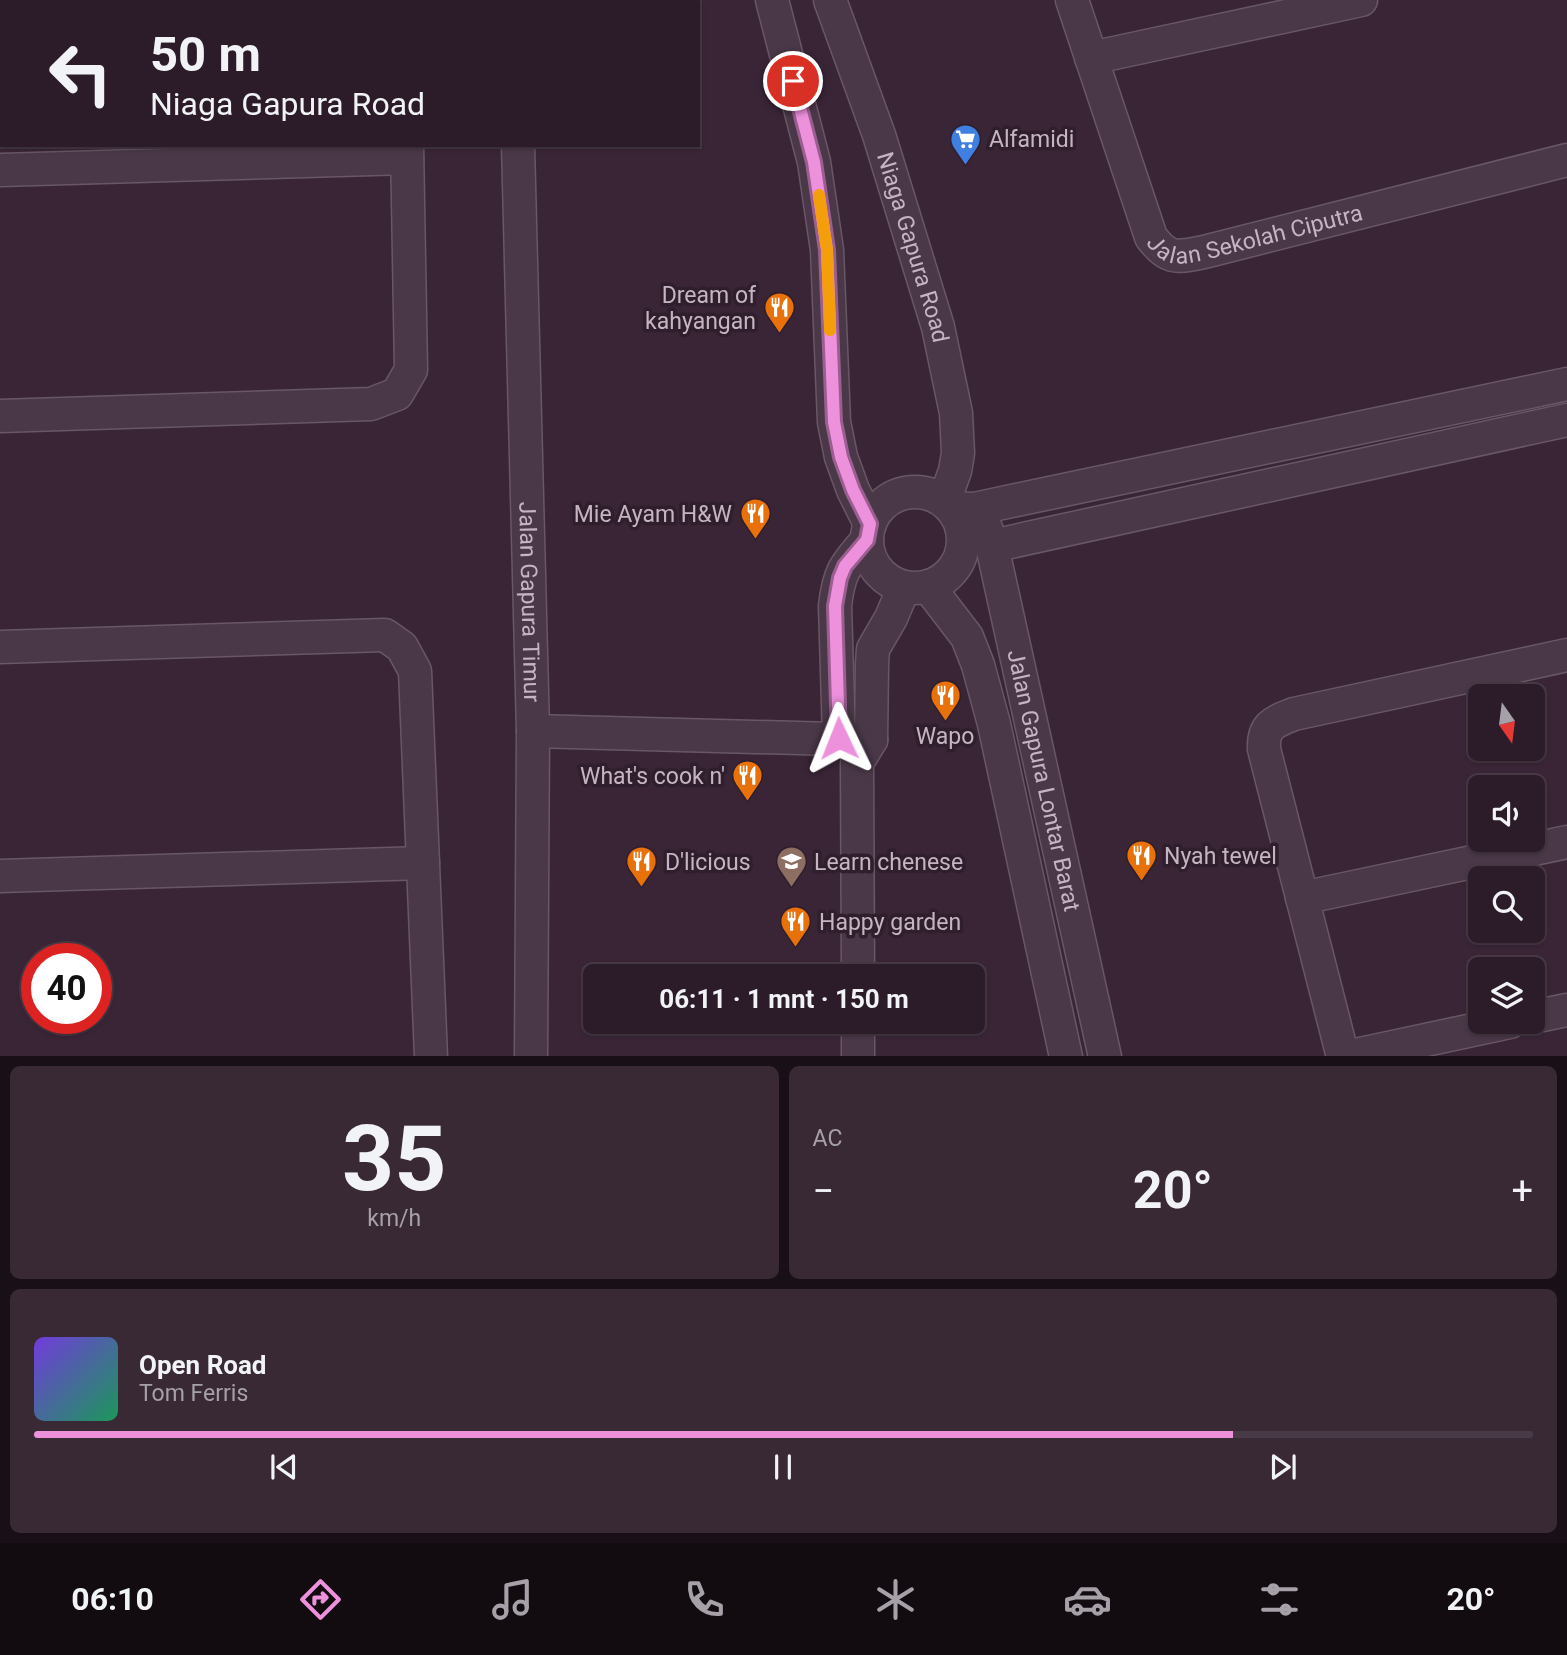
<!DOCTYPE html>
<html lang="id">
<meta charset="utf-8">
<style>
:root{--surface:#2c1c29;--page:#382935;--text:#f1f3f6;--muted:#a6a1a8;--line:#483a46;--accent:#ee91dd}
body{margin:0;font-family:Roboto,sans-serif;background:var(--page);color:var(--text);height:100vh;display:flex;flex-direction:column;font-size:26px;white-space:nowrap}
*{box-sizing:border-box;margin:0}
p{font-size:23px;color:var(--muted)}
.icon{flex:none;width:38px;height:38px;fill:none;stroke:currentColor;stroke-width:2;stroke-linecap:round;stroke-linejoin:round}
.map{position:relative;height:1056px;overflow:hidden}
.side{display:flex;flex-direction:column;gap:10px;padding:10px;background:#180f17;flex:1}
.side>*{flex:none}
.top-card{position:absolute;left:0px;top:0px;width:700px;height:147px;box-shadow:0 2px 5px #0004,0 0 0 2px var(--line);background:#2c1c29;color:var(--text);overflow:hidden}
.needle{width:46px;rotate:166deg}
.buttons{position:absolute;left:1468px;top:684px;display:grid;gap:14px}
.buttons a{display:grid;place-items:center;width:77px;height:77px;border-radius:10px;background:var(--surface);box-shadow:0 2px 5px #0004,0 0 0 2px var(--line);font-size:35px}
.speed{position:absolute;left:21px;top:943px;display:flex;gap:14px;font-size:35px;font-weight:700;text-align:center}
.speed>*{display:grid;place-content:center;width:91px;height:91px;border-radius:50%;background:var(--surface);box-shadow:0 2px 5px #0004,0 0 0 2px var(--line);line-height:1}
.speed .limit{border:10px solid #d22;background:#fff;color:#111}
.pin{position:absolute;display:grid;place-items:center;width:60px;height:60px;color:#fff;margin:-30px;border:4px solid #fff;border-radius:50%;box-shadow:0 2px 7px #0007}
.me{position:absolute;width:77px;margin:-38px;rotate:358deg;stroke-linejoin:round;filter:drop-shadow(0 0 5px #0008)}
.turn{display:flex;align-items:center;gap:24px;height:147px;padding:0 35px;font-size:32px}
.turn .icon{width:91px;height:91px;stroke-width:2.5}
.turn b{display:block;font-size:49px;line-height:60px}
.big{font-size:52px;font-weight:700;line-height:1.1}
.side .card{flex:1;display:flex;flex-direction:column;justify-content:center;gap:10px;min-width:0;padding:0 24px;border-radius:10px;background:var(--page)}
.side .dial{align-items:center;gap:0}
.dial b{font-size:91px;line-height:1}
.song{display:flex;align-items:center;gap:21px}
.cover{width:84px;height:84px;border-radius:10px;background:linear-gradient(135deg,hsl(260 70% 55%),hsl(150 70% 35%))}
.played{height:7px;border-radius:4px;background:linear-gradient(90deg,var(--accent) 80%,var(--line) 80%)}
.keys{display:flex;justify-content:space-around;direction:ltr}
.heat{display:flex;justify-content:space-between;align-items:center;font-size:38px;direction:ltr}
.side .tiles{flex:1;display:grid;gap:10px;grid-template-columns:1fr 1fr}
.card:last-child{grid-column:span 2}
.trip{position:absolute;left:583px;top:964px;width:402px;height:70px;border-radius:10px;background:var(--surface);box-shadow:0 2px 5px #0004,0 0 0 2px var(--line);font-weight:700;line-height:70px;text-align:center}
.menu{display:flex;height:112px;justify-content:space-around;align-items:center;background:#120b10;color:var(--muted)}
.menu .icon{width:49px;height:49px}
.menu .on{color:var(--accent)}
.menu b{font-size:32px;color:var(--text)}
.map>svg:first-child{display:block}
</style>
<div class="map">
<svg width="1567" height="1057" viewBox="0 0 1567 1057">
<rect width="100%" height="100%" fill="#3a2537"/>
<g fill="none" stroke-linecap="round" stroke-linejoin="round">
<defs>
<g id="minor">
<path d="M 406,0 L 406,2"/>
<path d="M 514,0 L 515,2"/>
<path d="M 772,0 L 814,162 L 827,250 L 834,422 L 841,457 L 853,490 L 870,524"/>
<path id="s1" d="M 830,0 L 879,135 L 938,327 L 956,413 L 958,453 L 955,471 L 944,501"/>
<path id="s2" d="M 1072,0 L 1151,237 C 1169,261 1177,257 1204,252 L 1567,160"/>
<path d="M 1091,58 L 1361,0"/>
<path id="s3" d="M 518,145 L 533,731 L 531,1057"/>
<path d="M 0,170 L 407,158"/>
<path d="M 0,416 L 371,404 L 397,394 L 411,370 L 407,145"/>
<circle cx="915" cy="540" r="48"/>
<path d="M 952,508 L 974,509 L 1567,384"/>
<path id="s4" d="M 986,528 L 992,546 L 1105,1057"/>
<path d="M 992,546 L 1567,420"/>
<path d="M 928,586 L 967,637 L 978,665 L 994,724 L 1066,1057"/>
<path d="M 0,647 L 385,635 L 402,647 L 415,671 L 431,1057"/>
<path d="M 533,731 L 871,740"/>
<path d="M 839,739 L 835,606 C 839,571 845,566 867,540"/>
<path d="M 871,740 L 872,665 L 873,649 L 891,618 L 904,587"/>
<path d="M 0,876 L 423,863"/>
<path d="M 1302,898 L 1567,842"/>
<path d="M 858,976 L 857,763 L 871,740"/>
<path d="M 1533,1017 L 1567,1010"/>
<path d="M 858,1022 L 858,1057"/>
<path d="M 1343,1057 L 1264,749 C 1263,725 1274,722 1294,714 L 1567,655"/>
<path d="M 1346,1057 L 1510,1022"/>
</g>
</defs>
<use href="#minor" stroke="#685765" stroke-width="35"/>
<use href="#minor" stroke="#4a3848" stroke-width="32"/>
</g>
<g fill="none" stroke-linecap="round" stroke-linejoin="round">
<defs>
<path id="route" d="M 793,81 L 814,162 L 827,250 L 834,422 L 841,457 L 853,490 L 870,524 L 867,540 L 845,566 L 840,578 L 835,606 L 839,738"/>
</defs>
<use href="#route" stroke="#9b5e90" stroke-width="18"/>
<use href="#route" stroke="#ee91dd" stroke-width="12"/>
<path stroke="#f59e0b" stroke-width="12" d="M 819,195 L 827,250 L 830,330"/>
</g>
<defs>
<symbol id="supermarket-pin" viewBox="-11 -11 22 30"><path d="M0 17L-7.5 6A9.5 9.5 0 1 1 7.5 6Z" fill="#3f7fe0" stroke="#2f1e2c"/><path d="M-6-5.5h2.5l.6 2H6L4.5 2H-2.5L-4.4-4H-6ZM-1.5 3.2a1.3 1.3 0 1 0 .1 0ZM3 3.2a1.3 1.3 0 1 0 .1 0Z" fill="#fff"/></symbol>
<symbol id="restaurant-pin" viewBox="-11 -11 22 30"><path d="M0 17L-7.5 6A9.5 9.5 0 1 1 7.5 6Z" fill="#e8710a" stroke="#2f1e2c"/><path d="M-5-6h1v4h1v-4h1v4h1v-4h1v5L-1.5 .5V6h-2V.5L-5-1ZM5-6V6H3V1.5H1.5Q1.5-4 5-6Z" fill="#fff"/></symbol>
<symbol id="school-pin" viewBox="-11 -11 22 30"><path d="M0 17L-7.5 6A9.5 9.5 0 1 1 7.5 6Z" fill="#8d6e63" stroke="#2f1e2c"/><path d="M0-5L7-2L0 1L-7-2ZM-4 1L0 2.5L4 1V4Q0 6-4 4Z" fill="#fff"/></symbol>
</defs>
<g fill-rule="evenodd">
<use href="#supermarket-pin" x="948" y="122" width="35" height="47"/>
<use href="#restaurant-pin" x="762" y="290" width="35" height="47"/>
<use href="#restaurant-pin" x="738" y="496" width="35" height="47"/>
<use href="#restaurant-pin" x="928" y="678" width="35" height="47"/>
<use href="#restaurant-pin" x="730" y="758" width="35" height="47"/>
<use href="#restaurant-pin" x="1124" y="838" width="35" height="47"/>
<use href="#restaurant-pin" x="624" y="844" width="35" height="47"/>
<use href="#school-pin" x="774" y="844" width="35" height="47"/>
<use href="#restaurant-pin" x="778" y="904" width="35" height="47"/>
</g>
<g text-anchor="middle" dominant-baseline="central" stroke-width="7" stroke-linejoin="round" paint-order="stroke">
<g font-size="23" fill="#c6b4c3" stroke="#2f1e2c" text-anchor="start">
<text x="989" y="139">Alfamidi</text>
<text x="756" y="295" text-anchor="end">Dream of<tspan x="756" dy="26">kahyangan</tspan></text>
<text x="732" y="514" text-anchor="end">Mie Ayam H&amp;W</text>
<text x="945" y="736" text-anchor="middle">Wapo</text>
<text x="725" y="776" text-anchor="end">What's cook n'</text>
<text x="1164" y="856">Nyah tewel</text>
<text x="665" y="862">D'licious</text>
<text x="814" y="862">Learn chenese</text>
<text x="819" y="922">Happy garden</text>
</g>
<g font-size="23" fill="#c6b4c3" stroke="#2f1e2c">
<text stroke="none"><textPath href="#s2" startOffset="362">Jalan Sekolah Ciputra</textPath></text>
<text stroke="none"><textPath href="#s1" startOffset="261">Niaga Gapura Road</textPath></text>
<text stroke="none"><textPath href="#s3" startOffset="457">Jalan Gapura Timur</textPath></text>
<text stroke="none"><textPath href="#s4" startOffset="259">Jalan Gapura Lontar Barat</textPath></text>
</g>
</g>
</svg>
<div class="buttons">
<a><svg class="needle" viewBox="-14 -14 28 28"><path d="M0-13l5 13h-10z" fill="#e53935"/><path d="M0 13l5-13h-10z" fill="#a6a1a8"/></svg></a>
<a><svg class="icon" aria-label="sound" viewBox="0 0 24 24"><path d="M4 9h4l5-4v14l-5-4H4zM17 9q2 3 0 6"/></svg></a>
<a><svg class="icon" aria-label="search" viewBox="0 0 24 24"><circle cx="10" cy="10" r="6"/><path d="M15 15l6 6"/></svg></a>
<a><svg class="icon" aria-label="layers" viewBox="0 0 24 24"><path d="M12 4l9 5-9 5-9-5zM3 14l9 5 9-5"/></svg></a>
</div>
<div class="speed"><div class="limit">40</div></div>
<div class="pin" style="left:793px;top:81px;background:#d93025"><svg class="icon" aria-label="arrive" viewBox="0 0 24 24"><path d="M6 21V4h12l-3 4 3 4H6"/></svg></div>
<svg class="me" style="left:839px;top:738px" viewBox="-20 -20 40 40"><path d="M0-17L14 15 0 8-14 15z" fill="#ee91dd" stroke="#fff" stroke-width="4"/></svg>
<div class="trip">06:11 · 1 mnt · 150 m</div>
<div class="top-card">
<div class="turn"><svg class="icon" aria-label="left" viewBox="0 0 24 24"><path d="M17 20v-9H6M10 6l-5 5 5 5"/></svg><div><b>50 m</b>Niaga Gapura Road</div></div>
</div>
</div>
<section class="side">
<div class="tiles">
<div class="card dial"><b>35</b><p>km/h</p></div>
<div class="card"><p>AC</p>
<div class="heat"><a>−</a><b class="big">20°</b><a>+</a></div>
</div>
<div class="card">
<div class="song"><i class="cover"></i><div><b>Open Road</b><p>Tom Ferris</p></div></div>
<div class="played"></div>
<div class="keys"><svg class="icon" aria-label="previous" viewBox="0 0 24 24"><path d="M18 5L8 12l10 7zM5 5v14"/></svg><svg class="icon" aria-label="pause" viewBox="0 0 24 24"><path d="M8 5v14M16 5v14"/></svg><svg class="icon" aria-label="next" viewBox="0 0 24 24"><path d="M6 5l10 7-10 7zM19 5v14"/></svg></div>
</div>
</div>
</section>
<nav class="menu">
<b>06:10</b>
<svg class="icon on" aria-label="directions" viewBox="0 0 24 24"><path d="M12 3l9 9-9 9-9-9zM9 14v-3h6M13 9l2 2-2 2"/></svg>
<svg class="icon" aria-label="music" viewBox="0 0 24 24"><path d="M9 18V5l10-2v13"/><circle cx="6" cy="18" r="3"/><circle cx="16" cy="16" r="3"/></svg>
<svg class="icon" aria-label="phone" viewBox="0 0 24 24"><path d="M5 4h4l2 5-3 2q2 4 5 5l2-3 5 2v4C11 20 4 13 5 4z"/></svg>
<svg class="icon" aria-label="climate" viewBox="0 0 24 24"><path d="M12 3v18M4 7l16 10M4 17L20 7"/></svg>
<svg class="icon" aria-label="car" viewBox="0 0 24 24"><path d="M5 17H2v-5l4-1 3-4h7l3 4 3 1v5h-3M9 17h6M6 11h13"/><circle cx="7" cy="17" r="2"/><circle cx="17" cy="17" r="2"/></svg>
<svg class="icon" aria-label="filters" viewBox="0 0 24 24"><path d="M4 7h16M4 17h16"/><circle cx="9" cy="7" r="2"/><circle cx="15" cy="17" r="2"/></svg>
<b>20°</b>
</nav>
